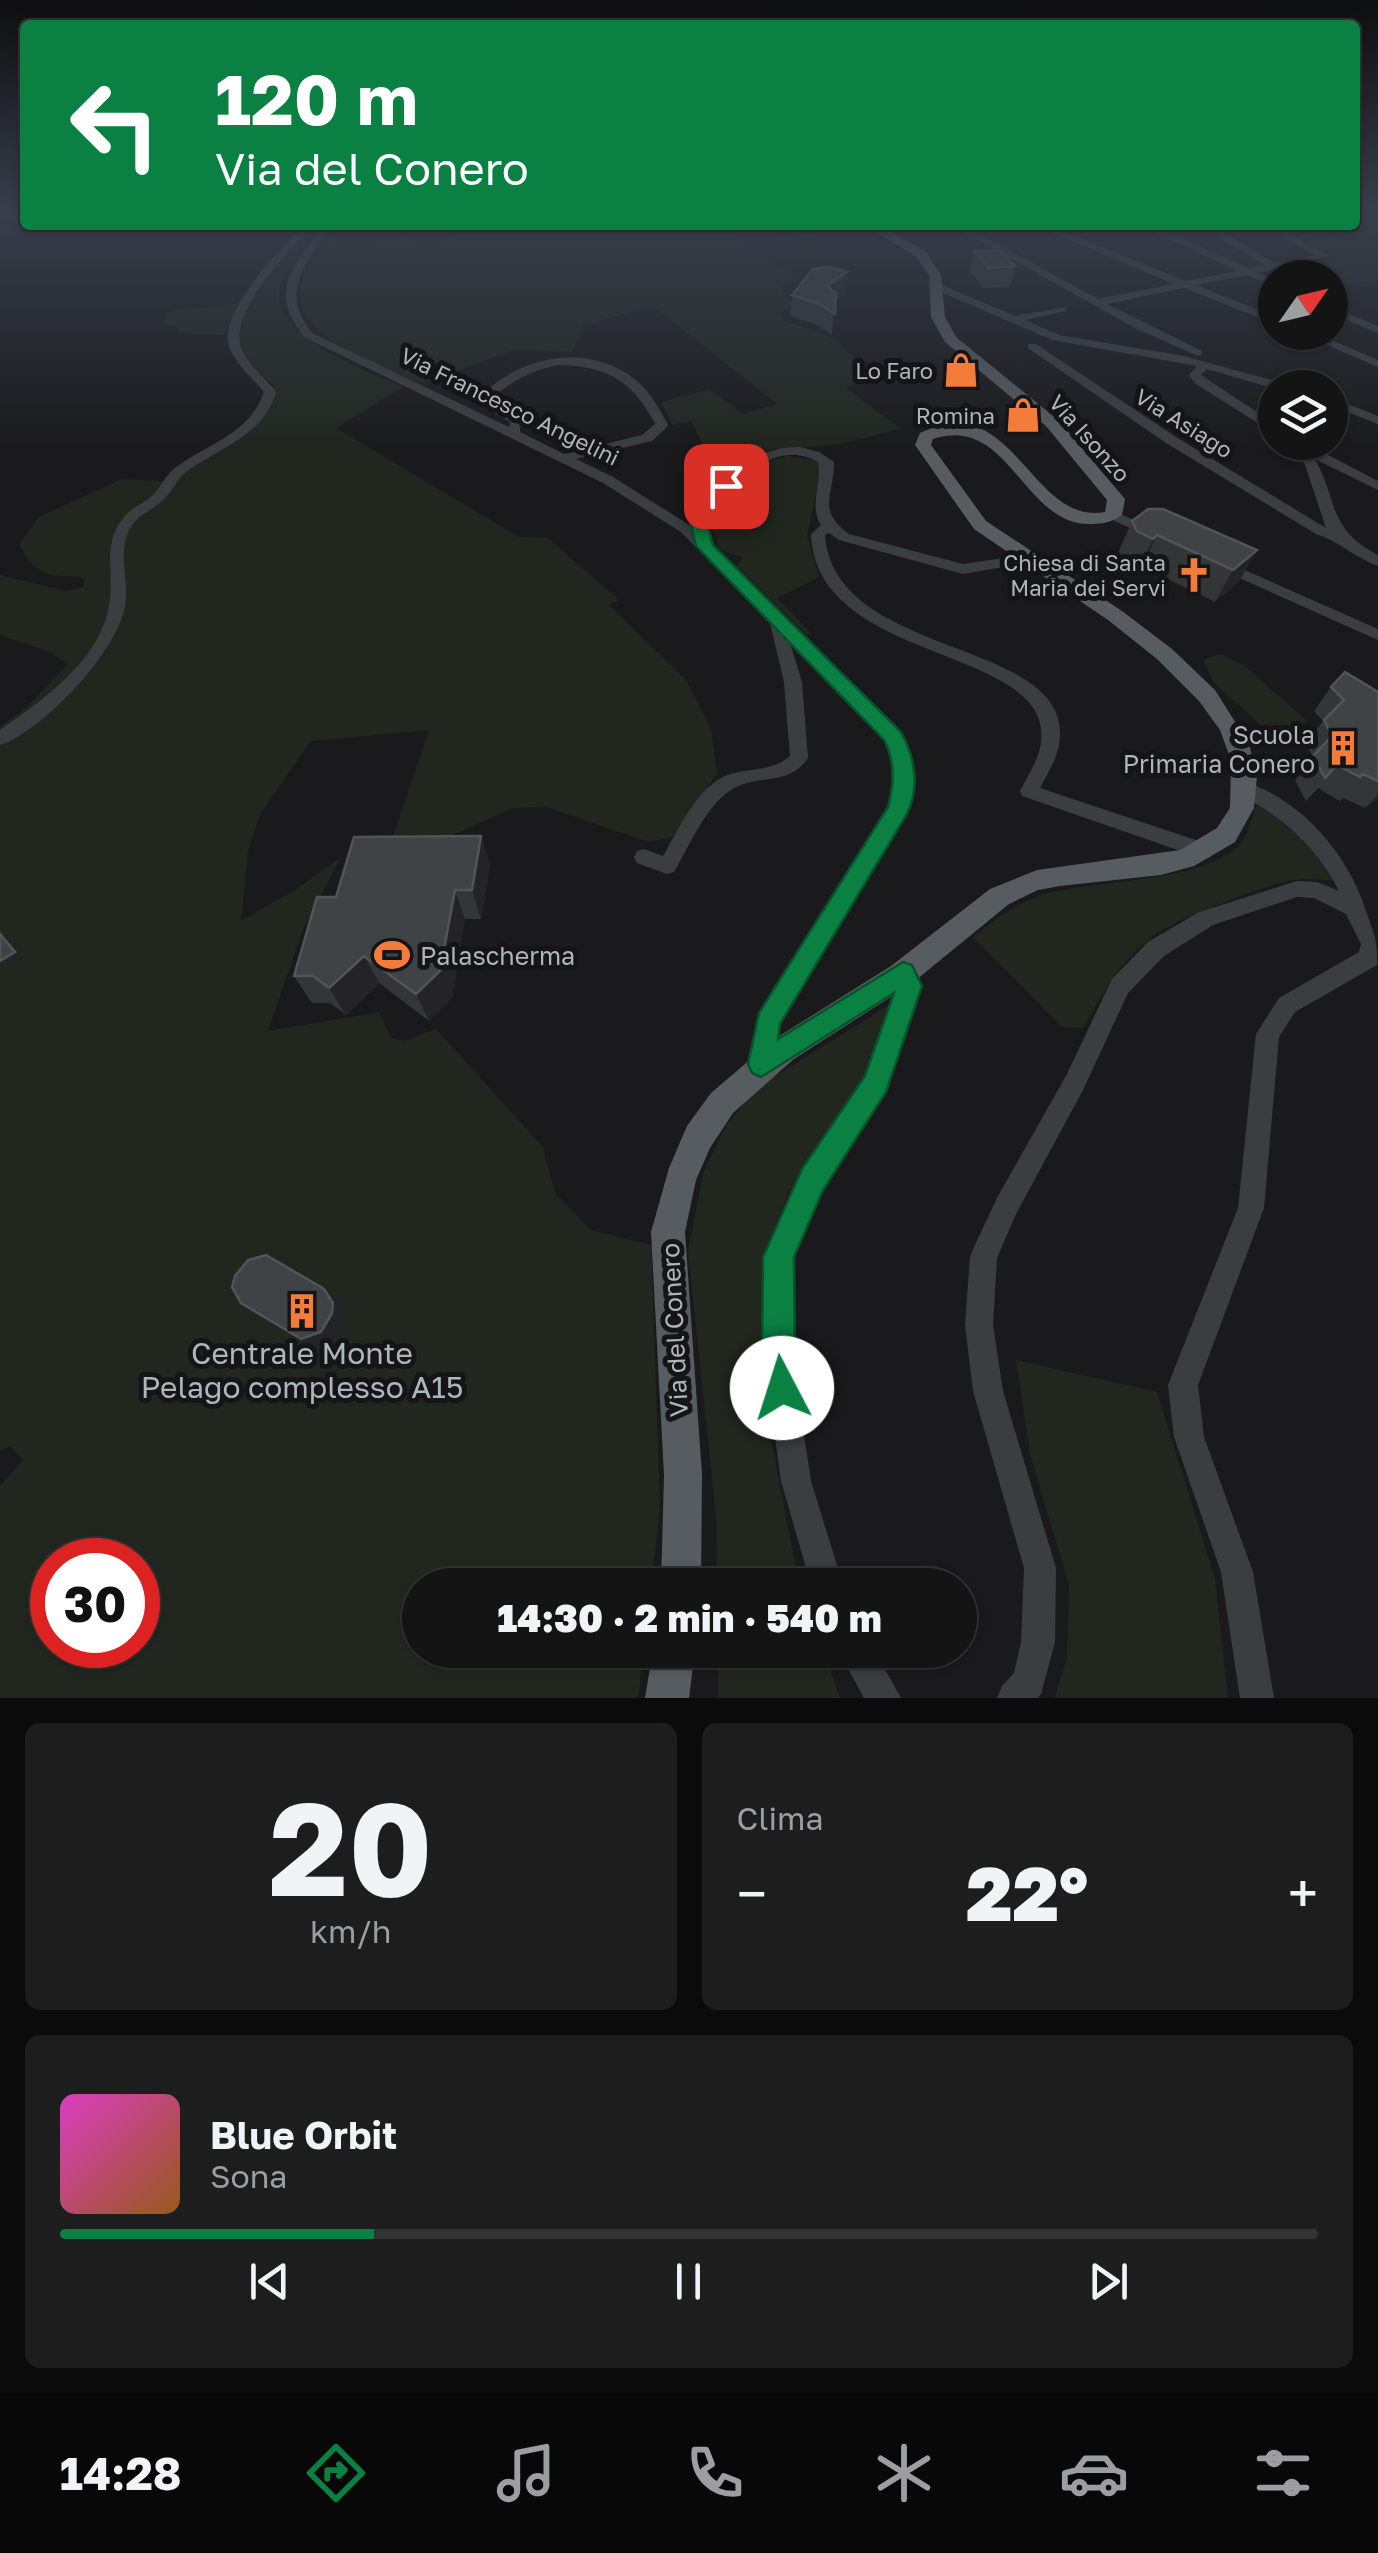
<!DOCTYPE html>
<html lang="it">
<meta charset="utf-8">
<style>
:root{--surface:#141415;--page:#1d1d1e;--text:#f1f3f6;--muted:#9d9ea0;--line:#333334;--accent:#0b8043}
body{margin:0;font-family:"Golos Text",sans-serif;background:var(--page);color:var(--text);height:100vh;display:flex;flex-direction:column;font-size:38px;white-space:nowrap}
*{box-sizing:border-box;margin:0}
p{font-size:32px;color:var(--muted)}
.icon{flex:none;width:55px;height:55px;fill:none;stroke:currentColor;stroke-width:2;stroke-linecap:round;stroke-linejoin:round}
.map{position:relative;height:1698px;overflow:hidden}
.drawer{display:flex;flex-direction:column;gap:25px;padding:25px;background:#0b0b0c;flex:1}
.drawer>*{flex:none}
.banner{position:absolute;left:20px;top:20px;width:1340px;height:210px;border-radius:10px;box-shadow:0 2px 8px #0004,0 0 0 2px var(--line);background:#0b8043;color:#fff;overflow:hidden}
.needle{width:65px;rotate:56deg}
.tools{position:absolute;left:1258px;top:260px;display:grid;gap:20px}
.tools a{display:grid;place-items:center;width:90px;height:90px;border-radius:50%;background:var(--surface);box-shadow:0 2px 8px #0004,0 0 0 2px var(--line);font-size:50px}
.speed{position:absolute;left:30px;top:1538px;display:flex;gap:20px;font-size:50px;font-weight:700;text-align:center}
.speed>*{display:grid;place-content:center;width:130px;height:130px;border-radius:50%;background:var(--surface);box-shadow:0 2px 8px #0004,0 0 0 2px var(--line);line-height:1}
.speed .limit{border:15px solid #d22;background:#fff;color:#111}
.pin{position:absolute;display:grid;place-items:center;width:85px;height:85px;color:#fff;margin:-42px;border-radius:20px;box-shadow:0 5px 15px #0006}
.me{position:absolute;width:110px;margin:-55px;rotate:355deg;stroke-linejoin:round;filter:drop-shadow(0 0 8px #0008)}
.turn{display:flex;align-items:center;gap:35px;height:210px;padding:0 30px;font-size:45px}
.turn .icon{width:130px;height:130px;stroke-width:2.5}
.turn b{display:block;font-size:70px;line-height:85px}
.big{font-size:75px;font-weight:800;line-height:1.1}
.drawer .card{flex:1;display:flex;flex-direction:column;justify-content:center;gap:15px;min-width:0;padding:0 35px;border-radius:15px;background:var(--page)}
.drawer .dial{align-items:center;gap:0}
.dial b{font-size:130px;line-height:1}
.song{display:flex;align-items:center;gap:30px}
.cover{width:120px;height:120px;border-radius:15px;background:linear-gradient(135deg,hsl(310 70% 55%),hsl(30 70% 35%))}
.played{height:10px;border-radius:5px;background:linear-gradient(90deg,var(--accent) 25%,var(--line) 25%)}
.keys{display:flex;justify-content:space-around;direction:ltr}
.heat{display:flex;justify-content:space-between;align-items:center;font-size:55px;direction:ltr}
.drawer .tiles{flex:1;display:grid;gap:25px;grid-template-columns:1fr 1fr}
.card:last-child{grid-column:span 2}
.trip{position:absolute;left:402px;top:1568px;width:575px;height:100px;border-radius:50px;background:var(--surface);box-shadow:0 2px 8px #0004,0 0 0 2px var(--line);font-weight:800;line-height:100px;text-align:center}
.menu{display:flex;height:160px;justify-content:space-around;align-items:center;background:#080808;color:var(--muted)}
.menu .icon{width:70px;height:70px}
.menu .active{color:var(--accent)}
.menu b{font-size:45px;color:var(--text)}
.map>svg:first-child{display:block}
</style>
<div class="map">
<svg width="1378" height="1698" viewBox="0 0 1378 1698">
<rect width="100%" height="100%" fill="#1a1a1c"/>
<g fill="#21271f" fill-rule="evenodd">
<path d="M 1378,221 L 1378,284 L 1363,287 L 1330,283 L 1330,278 L 1304,271 L 1311,269 L 1303,265 L 1337,257 L 1278,227 C 1303,224 1319,240 1342,236 L 1332,230 Z"/>
<path d="M 312,225 L 321,225 C 309,243 288,264 281,284 C 263,336 367,370 403,387 L 336,428 L 519,537 L 548,538 L 619,600 L 609,605 L 686,680 L 711,728 L 717,773 L 677,836 L 649,842 L 547,807 L 513,808 L 429,846 L 390,845 L 429,730 L 311,741 L 260,814 L 248,851 L 241,921 L 295,890 L 342,856 L 303,929 L 268,1031 L 379,1012 L 391,1038 L 405,1041 L 436,1029 L 543,1147 L 555,1193 L 591,1230 L 651,1245 L 660,1508 L 651,1585 L 420,1585 L 420,1650 L 644,1650 L 638,1698 L 0,1698 L 0,1486 L 23,1460 L 10,1446 L 0,1451 L 0,727 L 28,706 L 68,664 L 48,651 L 0,635 L 0,575 L 67,591 L 83,587 L 85,581 L 81,577 C 47,576 35,575 19,544 L 39,517 L 122,479 L 169,482 L 266,411 L 273,385 C 250,366 233,345 242,314 L 296,240 ZM 52,1560 L 138,1560 L 138,1645 L 52,1645 Z"/>
<path d="M 453,225 L 783,225 L 823,236 L 824,239 C 795,240 770,225 741,232 L 742,245 L 801,279 L 780,286 L 793,307 L 781,312 L 785,321 L 834,338 L 876,378 L 846,388 L 901,429 C 878,434 854,442 830,445 C 766,452 759,439 708,491 L 711,460 L 691,421 L 672,425 L 661,402 L 710,389 L 743,414 L 777,404 L 653,306 L 584,325 L 572,352 L 514,350 L 422,384 C 386,367 296,339 300,291 C 302,272 320,252 329,236 L 340,242 L 411,239 L 414,243 L 456,239 Z"/>
<path d="M 240,303 L 224,335 L 180,333 L 176,326 L 162,325 L 170,311 Z"/>
<path d="M 788,456 L 817,461 L 821,473 L 807,536 L 819,577 L 777,598 L 811,633 L 807,635 L 737,566 L 743,557 L 721,550 L 709,524 C 728,494 751,463 788,456 Z"/>
<path d="M 1221,654 L 1243,665 L 1309,722 L 1270,733 L 1214,683 L 1203,660 Z"/>
<path d="M 1257,802 L 1332,864 L 1333,881 C 1291,875 1275,884 1236,898 C 1148,930 1129,945 1083,1028 L 1062,1027 L 973,937 C 998,917 1021,899 1053,892 C 1098,881 1219,880 1244,839 C 1250,829 1253,814 1257,802 Z"/>
<path d="M 891,1004 L 865,1074 L 788,1193 L 764,1255 L 763,1397 L 799,1585 L 717,1585 L 716,1516 L 688,1251 L 703,1173 L 726,1125 L 759,1086 Z"/>
<path d="M 1016,1360 L 1157,1392 L 1215,1579 L 1228,1698 L 1055,1698 L 1067,1657 L 1069,1585 L 1030,1454 Z"/>
<path d="M 718,1650 L 823,1650 L 840,1698 L 718,1698 Z"/>
</g>
<g fill="none" stroke-linecap="round" stroke-linejoin="round">
<g fill="#3b3e41" fill-rule="evenodd">
<path d="M 0,212 L 9,212 L 25,221 L 25,225 L 56,225 L 62,228 L 32,232 Z"/>
<path d="M 304,225 L 314,225 C 292,248 233,307 240,342 C 243,361 265,377 276,392 C 263,436 222,446 187,471 C 176,480 173,491 163,500 C 154,509 141,513 133,524 C 115,548 130,580 125,606 C 117,652 43,731 0,745 L 0,730 C 43,700 100,660 109,606 C 115,574 101,544 124,517 C 132,507 146,503 154,494 C 163,483 167,473 179,465 C 211,443 251,432 264,392 C 252,377 231,361 228,341 C 223,309 281,246 304,225 Z"/>
<path d="M 322,225 L 332,225 C 307,263 278,290 312,333 L 509,427 L 510,422 L 487,409 L 481,396 C 520,355 591,342 637,381 C 651,393 659,408 668,425 L 666,428 L 652,441 L 576,459 L 613,477 L 691,526 L 903,737 L 912,772 L 909,808 L 789,1002 L 779,1022 L 769,1072 L 761,1075 L 753,1072 L 749,1064 L 757,1021 L 773,988 L 890,807 L 894,772 L 886,740 L 790,643 L 802,682 L 808,758 C 789,786 762,774 736,787 C 707,802 690,845 674,872 L 667,874 L 637,863 L 634,857 L 637,851 L 644,849 L 663,856 C 678,831 694,793 721,778 C 744,766 770,774 790,756 L 784,682 L 770,623 L 681,532 L 603,483 L 304,337 C 267,290 294,267 322,225 ZM 558,365 C 607,366 632,380 655,424 L 642,435 L 564,454 L 520,432 L 521,418 L 496,404 L 493,397 C 514,380 532,370 558,365 Z"/>
<path d="M 951,225 L 963,225 L 1098,299 L 1174,284 L 1034,225 L 1047,225 L 1186,281 L 1237,271 L 1139,225 L 1152,225 L 1249,268 L 1265,265 L 1198,225 L 1210,225 L 1275,263 L 1315,255 L 1261,225 L 1273,225 L 1329,256 L 1283,267 L 1299,278 L 1286,278 L 1272,270 L 1258,273 L 1275,280 L 1275,287 L 1247,275 L 1196,285 L 1275,317 L 1275,324 L 1184,288 L 1107,304 L 1202,351 L 1202,355 L 1198,356 L 1135,328 Z"/>
<path d="M 934,285 L 942,285 L 1015,316 L 1066,307 L 1066,311 L 1025,320 L 1059,335 L 1184,356 L 1289,385 L 1275,389 L 1207,369 L 1201,375 L 1275,424 L 1275,434 L 1196,384 L 1189,375 L 1197,366 L 1052,340 L 934,289 Z"/>
<path d="M 1330,306 L 1378,326 L 1378,333 L 1330,313 Z"/>
<path d="M 1297,332 L 1313,332 L 1378,360 L 1378,367 Z"/>
<path d="M 1028,344 L 1036,344 L 1176,437 L 1326,528 L 1304,462 L 1288,442 L 1305,443 L 1378,481 L 1378,490 L 1315,459 C 1339,503 1327,528 1378,555 L 1378,566 C 1355,558 1339,541 1316,534 L 1166,443 L 1028,348 Z"/>
<path d="M 1330,397 L 1378,416 L 1378,424 L 1330,405 Z"/>
<path d="M 800,447 L 819,452 L 834,462 C 834,496 816,510 849,534 L 963,564 L 1011,557 L 1018,549 L 1028,549 L 1030,552 L 1021,564 L 963,574 L 839,540 L 829,533 L 825,535 C 834,662 1078,636 1059,745 C 1056,761 1047,774 1040,788 L 1211,845 L 1214,851 L 1211,857 L 1204,859 L 1022,796 L 1020,791 C 1028,775 1039,760 1041,742 C 1053,644 816,666 811,534 L 821,525 C 808,504 823,483 818,462 C 769,435 734,491 702,519 L 690,516 C 721,482 751,446 800,447 Z"/>
<path d="M 1113,511 L 1158,530 L 1160,533 L 1148,536 L 1108,518 L 1106,515 Z"/>
<path d="M 1220,559 L 1378,629 L 1378,640 L 1215,567 L 1212,564 Z"/>
<path d="M 1248,783 C 1302,801 1346,853 1364,905 C 1372,930 1378,937 1377,965 L 1295,1012 L 1279,1037 L 1264,1208 L 1198,1385 L 1204,1437 L 1253,1572 L 1274,1698 L 1240,1698 L 1221,1572 L 1174,1437 L 1168,1385 L 1238,1208 L 1256,1034 L 1279,998 L 1359,952 L 1361,944 L 1346,914 L 1314,898 L 1297,897 L 1213,925 L 1164,956 L 1128,993 L 1083,1090 L 1016,1214 L 997,1258 L 993,1325 L 1003,1391 L 1056,1568 L 1055,1642 L 1041,1694 L 1038,1698 L 997,1698 L 1002,1686 L 1014,1673 L 1021,1642 L 1024,1568 L 973,1391 L 965,1325 L 970,1257 L 974,1247 L 998,1196 L 1067,1074 L 1112,979 L 1148,942 L 1199,912 L 1297,881 L 1317,882 L 1339,891 C 1319,849 1282,817 1241,795 L 1239,790 Z"/>
<path d="M 903,963 L 911,966 L 920,986 L 885,1091 L 821,1188 L 792,1257 L 792,1357 L 811,1481 L 843,1585 L 811,1585 L 781,1481 L 764,1357 L 764,1257 L 803,1170 L 867,1077 L 898,986 L 892,973 L 895,966 Z"/>
<path d="M 838,1650 L 874,1650 L 901,1698 L 864,1698 Z"/>
</g>
<g fill="#575c60" fill-rule="evenodd">
<path d="M 865,225 L 879,225 L 926,252 L 941,275 L 945,317 L 956,337 L 1058,420 L 1125,499 L 1122,515 C 1114,521 1104,524 1093,524 C 1023,528 1010,413 933,439 L 931,445 L 986,521 L 1122,611 L 1172,649 L 1215,690 L 1249,744 L 1257,776 L 1254,808 L 1235,842 L 1194,866 L 1161,875 L 1060,886 L 1038,890 L 1009,904 L 911,984 L 794,1059 L 733,1113 L 710,1148 L 696,1180 L 685,1232 L 702,1475 L 701,1585 L 661,1585 L 664,1475 L 651,1232 L 669,1168 L 687,1126 L 711,1093 L 773,1040 L 891,966 L 990,889 L 1037,870 L 1180,850 L 1217,828 L 1230,808 L 1231,760 L 1220,730 L 1199,701 L 1157,659 L 1108,620 L 974,529 L 915,445 L 920,433 C 929,429 940,424 950,423 C 1019,418 1039,524 1105,512 L 1107,500 L 1046,426 L 945,342 L 931,317 L 929,275 L 917,257 Z"/>
<path d="M 653,1650 L 695,1650 L 689,1698 L 645,1698 Z"/>
</g>
</g>
<g fill="#333537">
<path d="M 974,251 L 1015,266 L 1010,287 L 983,288 L 970,271 Z"/>
<path d="M 847,272 L 845,293 L 835,299 L 832,335 L 817,325 L 790,316 L 792,295 Z"/>
<path d="M 1132,521 L 1257,550 L 1239,581 L 1215,602 L 1143,567 L 1138,570 L 1124,563 L 1118,553 Z"/>
<path d="M 1331,687 L 1378,692 L 1378,799 L 1365,808 L 1343,798 L 1340,801 L 1318,788 L 1306,801 L 1295,780 L 1313,757 L 1306,743 L 1323,721 L 1314,711 Z"/>
<path d="M 481,836 L 490,866 L 481,919 L 465,919 L 452,998 L 429,1021 L 379,983 L 346,1015 L 330,1003 L 312,1003 L 294,976 L 336,897 Z"/>
</g>
<g fill="#242426">
<path d="M 847,272 L 845,293 L 825,307 L 827,286 Z"/>
<path d="M 1157,535 L 1143,567 L 1138,570 L 1153,539 Z"/>
<path d="M 1257,550 L 1239,581 L 1215,602 L 1233,570 Z"/>
<path d="M 1378,794 L 1378,799 L 1365,808 Z"/>
<path d="M 481,836 L 490,866 L 481,919 L 472,890 Z"/>
<path d="M 455,890 L 465,919 L 452,998 L 429,1021 L 416,994 Z"/>
<path d="M 0,934 L 23,959 L 8,968 L 0,961 Z"/>
<path d="M 364,956 L 379,983 L 346,1015 L 329,988 Z"/>
<path d="M 324,1289 L 340,1301 L 348,1314 L 347,1324 L 337,1342 L 318,1349 L 301,1339 Z"/>
</g>
<g fill="#404345" stroke="#515558" stroke-width="2.5">
<path d="M 1000,250 L 1015,266 L 988,268 L 974,251 Z"/>
<path d="M 828,267 L 847,272 L 827,286 L 836,294 L 835,314 L 820,304 L 792,295 L 813,269 Z"/>
<path d="M 1148,509 L 1163,509 L 1257,550 L 1233,570 L 1157,535 L 1153,539 L 1137,531 L 1132,521 Z"/>
<path d="M 1345,672 L 1378,692 L 1378,781 L 1363,774 L 1360,777 L 1337,765 L 1325,778 L 1313,756 L 1332,736 L 1324,720 L 1344,700 L 1331,687 Z"/>
<path d="M 481,836 L 472,890 L 455,890 L 440,971 L 416,994 L 364,956 L 329,988 L 313,976 L 294,976 L 317,897 L 336,897 L 354,837 Z"/>
<path d="M 0,934 L 15,952 L 0,961 Z"/>
<path d="M 266,1255 L 324,1289 L 333,1303 L 332,1313 L 321,1332 L 301,1339 L 241,1303 L 232,1287 L 235,1276 L 248,1260 Z"/>
</g>
<linearGradient id="sky" x2="0" y2="1"><stop stop-color="#0e0e0f"/><stop offset="0.47" stop-color="#383e4b"/><stop offset="1" stop-color="#383e4b" stop-opacity="0"/></linearGradient>
<rect width="1378" height="450" fill="url(#sky)"/>
<path fill="#0b8043" stroke="#07532c" stroke-width="2.5" d="M 721,482 L 734,486 L 706,517 L 713,545 L 901,732 C 915,758 920,787 907,814 L 780,1024 L 778,1039 L 903,962 L 912,965 L 922,986 L 886,1092 L 823,1190 L 794,1257 L 795,1357 L 799,1388 L 794,1400 L 782,1405 L 771,1400 L 762,1357 L 763,1257 L 802,1169 L 865,1076 L 894,993 L 761,1077 L 752,1073 L 748,1064 L 759,1013 L 888,807 C 894,784 895,763 885,741 L 696,546 L 689,516 Z"/>
<defs>
<symbol id="shop-bare" viewBox="-9 -9 18 18"><path d="M-5-2.5h2.3a2.7 3.5 0 0 1 5.4 0H5L5.5 6h-11ZM-1.5-2.5h3a1.5 2.3 0 0 0-3 0Z" fill="#f37c3b" stroke="#151517" stroke-width="2.5" paint-order="stroke"/></symbol>
<symbol id="church-bare" viewBox="-9 -9 18 18"><path d="M-1.2-6h2.4v3.5h3.3v2.4h-3.3V6h-2.4V-.1h-3.3v-2.4h3.3Z" fill="#f37c3b" stroke="#151517" stroke-width="2.5" paint-order="stroke"/></symbol>
<symbol id="building-bare" viewBox="-9 -9 18 18"><path d="M-4-6H4V6H1V3H-1V6H-4ZM-2.5-4.3h1.7v1.8h-1.7ZM.8-4.3h1.7v1.8H.8ZM-2.5-1h1.7V.8h-1.7ZM.8-1h1.7V.8H.8Z" fill="#f37c3b" stroke="#151517" stroke-width="2.5" paint-order="stroke"/></symbol>
<symbol id="stadium-bare" viewBox="-9 -9 18 18"><path d="M0-5a6.5 5 0 1 0 0 10a6.5 5 0 1 0 0-10ZM-3.5-1.8h7v3.6h-7Z" fill="#f37c3b" stroke="#151517" stroke-width="2.5" paint-order="stroke"/></symbol>
</defs>
<g fill-rule="evenodd">
<use href="#shop-bare" x="936" y="345" width="50" height="50"/>
<use href="#shop-bare" x="998" y="390" width="50" height="50"/>
<use href="#church-bare" x="1169" y="550" width="50" height="50"/>
<use href="#building-bare" x="1318" y="723" width="50" height="50"/>
<use href="#stadium-bare" x="367" y="930" width="50" height="50"/>
<use href="#building-bare" x="277" y="1286" width="50" height="50"/>
</g>
<g text-anchor="middle" dominant-baseline="central" stroke-width="10" stroke-linejoin="round" paint-order="stroke">
<g font-size="22" fill="#acb6bb" stroke="#151517" text-anchor="end">
<text x="933" y="370">Lo Faro</text>
<text x="995" y="415">Romina</text>
<text x="1166" y="562">Chiesa di Santa<tspan x="1166" dy="25">Maria dei Servi</tspan></text>
</g>
<g font-size="22" fill="#acb6bb" stroke="#151517">
<text transform="translate(510 406) rotate(26)">Via Francesco Angelini</text>
<text transform="translate(1184 423) rotate(32)">Via Asiago</text>
<text transform="translate(1090 438) rotate(48)">Via Isonzo</text>
</g>
<g font-size="25" fill="#acb6bb" stroke="#151517" text-anchor="end">
<text x="1315" y="734">Scuola<tspan x="1315" dy="29">Primaria Conero</tspan></text>
<text x="420" y="955" text-anchor="start">Palascherma</text>
</g>
<g font-size="25" fill="#acb6bb" stroke="#151517">
<text transform="translate(674 1330) rotate(-93)">Via del Conero</text>
</g>
<g font-size="30" fill="#acb6bb" stroke="#151517">
<text x="302" y="1353">Centrale Monte<tspan x="302" dy="34">Pelago complesso A15</tspan></text>
</g>
</g>
</svg>
<div class="tools">
<a><svg class="needle" viewBox="-14 -14 28 28"><path d="M0-13l5 13h-10z" fill="#e53935"/><path d="M0 13l5-13h-10z" fill="#9d9ea0"/></svg></a>
<a><svg class="icon" aria-label="layers" viewBox="0 0 24 24"><path d="M12 4l9 5-9 5-9-5zM3 14l9 5 9-5"/></svg></a>
</div>
<div class="speed"><div class="limit">30</div></div>
<div class="pin" style="left:726px;top:486px;background:#d93025"><svg class="icon" aria-label="arrive" viewBox="0 0 24 24"><path d="M6 21V4h12l-3 4 3 4H6"/></svg></div>
<svg class="me" style="left:782px;top:1388px" viewBox="-20 -20 40 40"><circle r="19" fill="#fff"/><path d="M0-13L10 11 0 6-10 11z" fill="#0b8043"/></svg>
<div class="trip">14:30 · 2 min · 540 m</div>
<div class="banner">
<div class="turn"><svg class="icon" aria-label="left" viewBox="0 0 24 24"><path d="M17 20v-9H6M10 6l-5 5 5 5"/></svg><div><b>120 m</b>Via del Conero</div></div>
</div>
</div>
<section class="drawer">
<div class="tiles">
<div class="card dial"><b>20</b><p>km/h</p></div>
<div class="card"><p>Clima</p>
<div class="heat"><a>−</a><b class="big">22°</b><a>+</a></div>
</div>
<div class="card">
<div class="song"><i class="cover"></i><div><b>Blue Orbit</b><p>Sona</p></div></div>
<div class="played"></div>
<div class="keys"><svg class="icon" aria-label="previous" viewBox="0 0 24 24"><path d="M18 5L8 12l10 7zM5 5v14"/></svg><svg class="icon" aria-label="pause" viewBox="0 0 24 24"><path d="M8 5v14M16 5v14"/></svg><svg class="icon" aria-label="next" viewBox="0 0 24 24"><path d="M6 5l10 7-10 7zM19 5v14"/></svg></div>
</div>
</div>
</section>
<nav class="menu">
<b>14:28</b>
<svg class="icon active" aria-label="directions" viewBox="0 0 24 24"><path d="M12 3l9 9-9 9-9-9zM9 14v-3h6M13 9l2 2-2 2"/></svg>
<svg class="icon" aria-label="music" viewBox="0 0 24 24"><path d="M9 18V5l10-2v13"/><circle cx="6" cy="18" r="3"/><circle cx="16" cy="16" r="3"/></svg>
<svg class="icon" aria-label="phone" viewBox="0 0 24 24"><path d="M5 4h4l2 5-3 2q2 4 5 5l2-3 5 2v4C11 20 4 13 5 4z"/></svg>
<svg class="icon" aria-label="climate" viewBox="0 0 24 24"><path d="M12 3v18M4 7l16 10M4 17L20 7"/></svg>
<svg class="icon" aria-label="car" viewBox="0 0 24 24"><path d="M5 17H2v-5l4-1 3-4h7l3 4 3 1v5h-3M9 17h6M6 11h13"/><circle cx="7" cy="17" r="2"/><circle cx="17" cy="17" r="2"/></svg>
<svg class="icon" aria-label="filters" viewBox="0 0 24 24"><path d="M4 7h16M4 17h16"/><circle cx="9" cy="7" r="2"/><circle cx="15" cy="17" r="2"/></svg>
</nav>
